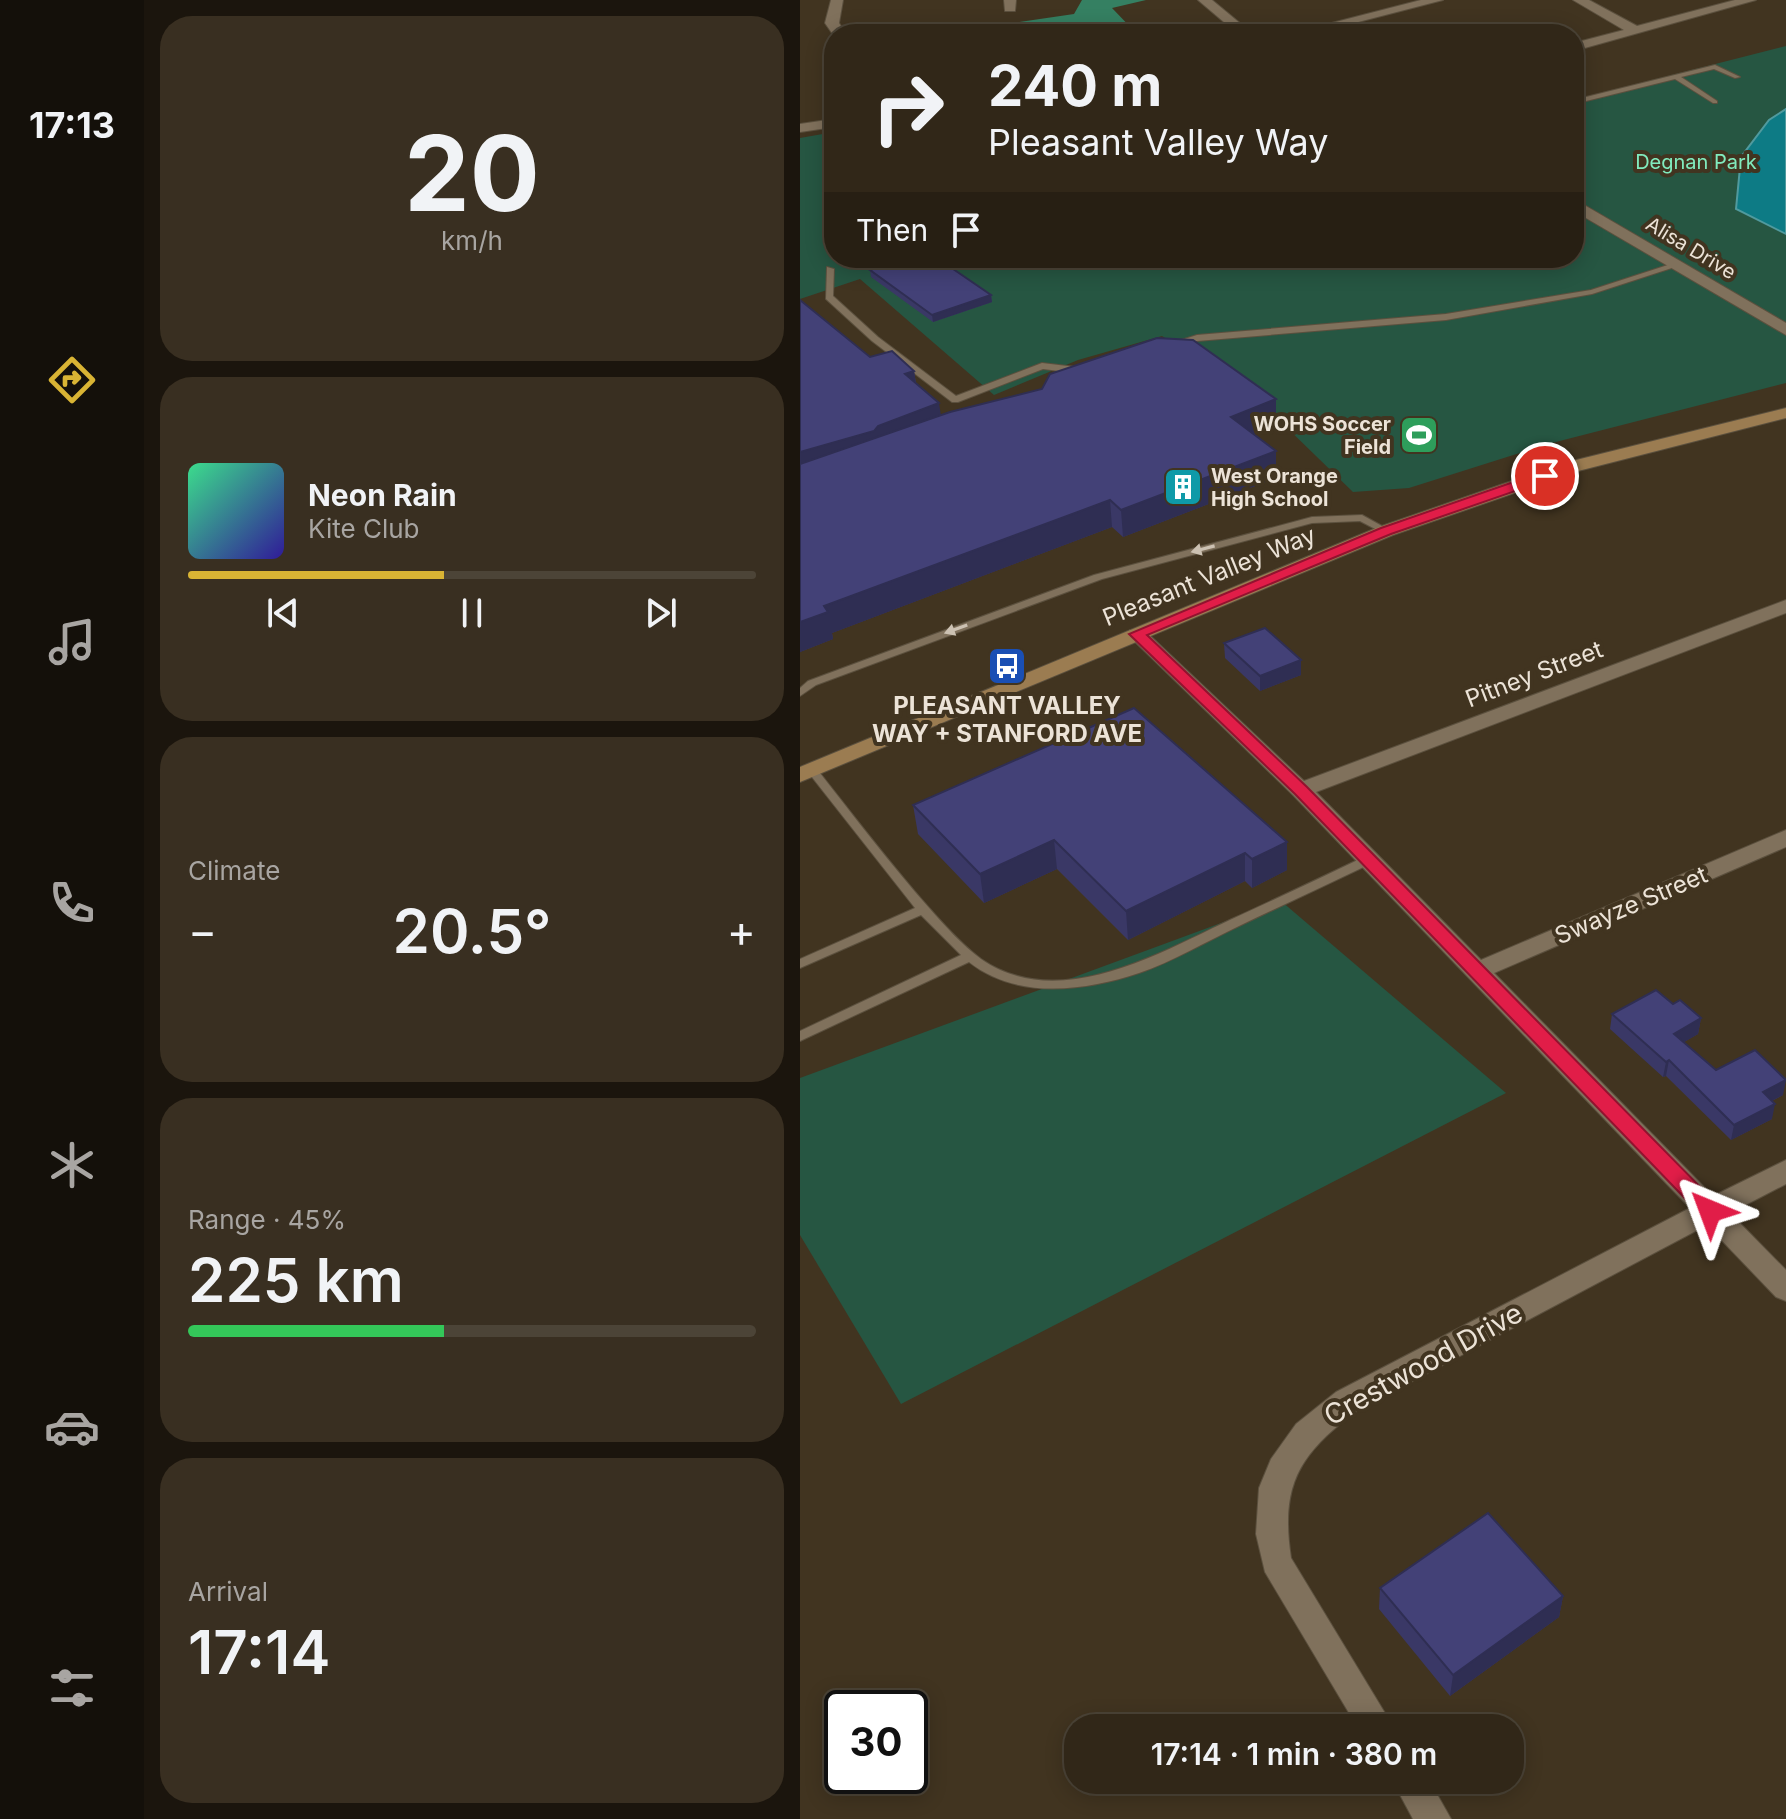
<!DOCTYPE html>
<meta charset="utf-8">
<style>
:root{--surface:#312718;--page:#392f21;--text:#f1f3f6;--muted:#a8a5a2;--line:#4c4437;--accent:#d9b434}
body{margin:0;font-family:Inter,sans-serif;background:var(--page);color:var(--text);height:100vh;display:flex;flex-direction:column;font-size:30px;white-space:nowrap}
*{box-sizing:border-box;margin:0}
p{font-size:26px;color:var(--muted)}
.icon{flex:none;width:44px;height:44px;fill:none;stroke:currentColor;stroke-width:2;stroke-linecap:round;stroke-linejoin:round}
.map{position:relative;flex:1;overflow:hidden}
.panel{display:flex;flex-direction:column;gap:16px;padding:16px;background:#1b150d;width:656px}
.panel>*{flex:none}
.banner{position:absolute;left:24px;top:24px;width:760px;height:244px;border-radius:32px;box-shadow:0 4px 20px #0003,0 0 0 2px var(--line);background:#312718;color:var(--text);overflow:hidden}
.speed{position:absolute;left:24px;top:1690px;display:flex;gap:16px;font-size:40px;font-weight:700;text-align:center}
.speed>*{display:grid;place-content:center;width:104px;height:104px;border-radius:50%;background:var(--surface);box-shadow:0 4px 20px #0003,0 0 0 2px var(--line);line-height:1}
.speed .limit{border:4px solid #111;border-radius:12px;background:#fff;color:#111}
.pin{position:absolute;display:grid;place-items:center;width:68px;height:68px;color:#fff;margin:-34px;border:4px solid #fff;border-radius:50%;box-shadow:0 2px 8px #0007}
.me{position:absolute;width:88px;margin:-44px;rotate:316deg;stroke-linejoin:round;filter:drop-shadow(0 0 6px #0008)}
.turn{display:flex;align-items:center;gap:28px;height:168px;padding:0 32px;font-size:36px}
.turn .icon{width:104px;height:104px;stroke-width:2.5}
.turn b{display:block;font-size:56px;line-height:68px}
.then{display:flex;align-items:center;height:76px;padding:0 32px;background:#0003;gap:16px;font-size:30px}
.big{font-size:60px;font-weight:600;line-height:1.1}
.panel .card{flex:1;display:flex;flex-direction:column;justify-content:center;gap:12px;min-width:0;padding:0 28px;border-radius:32px;background:var(--page)}
.panel .dial{align-items:center;gap:0}
.dial b{font-size:104px;line-height:1}
.song{display:flex;align-items:center;gap:24px}
.cover{width:96px;height:96px;border-radius:12px;background:linear-gradient(135deg,hsl(150 70% 55%),hsl(250 70% 35%))}
.played{height:8px;border-radius:4px;background:linear-gradient(90deg,var(--accent) 45%,var(--line) 45%)}
.keys{display:flex;justify-content:space-around;direction:ltr}
.heat{display:flex;justify-content:space-between;align-items:center;font-size:44px;direction:ltr}
.charge{height:12px;border-radius:6px;background:linear-gradient(90deg,#34c759 45%,var(--line) 0)}
.trip{position:absolute;left:264px;top:1714px;width:460px;height:80px;border-radius:32px;background:var(--surface);box-shadow:0 4px 20px #0003,0 0 0 2px var(--line);font-weight:600;line-height:80px;text-align:center}
main{display:flex;flex:1;min-height:0}
.dock{display:flex;flex-direction:column;width:144px;justify-content:space-around;align-items:center;background:#14100a;color:var(--muted)}
.dock .icon{width:56px;height:56px}
.dock .selected{color:var(--accent)}
.dock b{font-size:36px;color:var(--text)}
.map>svg:first-child{display:block}
</style>
<main>
<nav class="dock">
<b>17:13</b>
<svg class="icon selected" aria-label="directions" viewBox="0 0 24 24"><path d="M12 3l9 9-9 9-9-9zM9 14v-3h6M13 9l2 2-2 2"/></svg>
<svg class="icon" aria-label="music" viewBox="0 0 24 24"><path d="M9 18V5l10-2v13"/><circle cx="6" cy="18" r="3"/><circle cx="16" cy="16" r="3"/></svg>
<svg class="icon" aria-label="phone" viewBox="0 0 24 24"><path d="M5 4h4l2 5-3 2q2 4 5 5l2-3 5 2v4C11 20 4 13 5 4z"/></svg>
<svg class="icon" aria-label="climate" viewBox="0 0 24 24"><path d="M12 3v18M4 7l16 10M4 17L20 7"/></svg>
<svg class="icon" aria-label="car" viewBox="0 0 24 24"><path d="M5 17H2v-5l4-1 3-4h7l3 4 3 1v5h-3M9 17h6M6 11h13"/><circle cx="7" cy="17" r="2"/><circle cx="17" cy="17" r="2"/></svg>
<svg class="icon" aria-label="filters" viewBox="0 0 24 24"><path d="M4 7h16M4 17h16"/><circle cx="9" cy="7" r="2"/><circle cx="15" cy="17" r="2"/></svg>
</nav>
<section class="panel">
<div class="card dial"><b>20</b><p>km/h</p></div>
<div class="card">
<div class="song"><i class="cover"></i><div><b>Neon Rain</b><p>Kite Club</p></div></div>
<div class="played"></div>
<div class="keys"><svg class="icon" aria-label="previous" viewBox="0 0 24 24"><path d="M18 5L8 12l10 7zM5 5v14"/></svg><svg class="icon" aria-label="pause" viewBox="0 0 24 24"><path d="M8 5v14M16 5v14"/></svg><svg class="icon" aria-label="next" viewBox="0 0 24 24"><path d="M6 5l10 7-10 7zM19 5v14"/></svg></div>
</div>
<div class="card"><p>Climate</p>
<div class="heat"><a>−</a><b class="big">20.5°</b><a>+</a></div>
</div>
<div class="card"><p>Range · 45%</p><b class="big">225 km</b><div class="charge"></div></div>
<div class="card"><p>Arrival</p><b class="big">17:14</b></div>
</section>
<div class="map">
<svg width="986" height="1819" viewBox="0 0 986 1819">
<rect width="100%" height="100%" fill="#413420"/>
<g fill="#265642">
<path d="M 986,46 L 986,383 L 748,444 L 609,488 L 553,492 L 448,390 L 362,336 L 278,360 L 194,395 L 60,279 L 0,299 L 0,138 L 34,132 L 34,258 L 774,258 L 774,100 Z"/>
<path d="M 481,901 L 706,1093 L 101,1404 L 0,1235 L 0,1078 Z"/>
</g>
<path fill="#358062" d="M 282,0 L 346,0 L 312,8 L 337,34 L 164,34 L 172,29 L 274,14 Z"/>
<path fill="#0d7b85" stroke="#509a9e" stroke-width="2" d="M 986,109 L 986,234 L 936,209 L 941,157 L 969,120 Z"/>
<g fill="none" stroke-linecap="round" stroke-linejoin="round">
<defs>
<g id="lane">
<path d="M 915,65 L 940,77 L 935,78 L 914,69 L 881,77 L 917,101 L 917,103 L 913,103 L 875,79 L 774,104 L 774,100 Z"/>
<path d="M 874,263 L 881,265 L 792,294 L 646,320 L 397,341 L 376,346 L 372,343 L 397,335 L 646,314 L 791,290 Z"/>
<path d="M 27,267 L 34,269 L 33,296 L 78,337 L 156,396 L 242,363 L 284,368 L 288,371 L 284,374 L 243,369 L 158,402 L 152,402 L 72,341 L 26,299 Z"/>
<path d="M 562,515 L 591,531 L 589,533 L 583,533 L 560,521 L 512,523 L 302,579 L 16,685 L 0,696 L 0,688 L 8,681 L 294,575 L 512,517 Z"/>
<path d="M 12,766 L 16,768 C 53,815 90,864 130,909 C 145,926 162,945 181,959 C 259,1013 359,953 432,919 C 476,899 520,878 564,857 L 568,856 L 574,860 L 572,863 C 528,884 483,905 439,926 C 407,941 372,962 339,973 C 285,991 217,1000 169,962 L 0,1041 L 0,1031 L 161,955 L 121,915 L 0,968 L 0,959 L 115,908 L 8,772 L 6,770 L 8,768 Z"/>
</g>
<g id="street">
<path d="M 31,0 L 43,0 L 39,23 L 46,34 L 34,36 L 25,23 Z"/>
<path d="M 204,0 L 216,0 L 215,11 L 205,11 Z"/>
<path d="M 398,0 L 412,0 L 453,34 L 438,34 Z"/>
<path d="M 621,0 L 643,0 L 512,34 L 489,34 Z"/>
<path d="M 773,0 L 789,0 L 837,26 L 935,0 L 956,0 L 774,51 L 774,43 L 824,30 Z"/>
<path d="M 34,119 L 34,127 L 0,132 L 0,124 Z"/>
<path d="M 774,199 L 986,323 L 986,335 L 774,211 Z"/>
<path d="M 986,600 L 986,613 L 516,792 L 681,960 L 986,830 L 986,847 L 694,973 L 913,1196 L 986,1160 L 986,1184 L 930,1213 L 986,1270 L 986,1301 L 976,1297 L 907,1225 L 558,1410 C 499,1454 480,1484 491,1558 L 594,1728 L 558,1728 L 465,1572 L 456,1534 L 459,1488 L 471,1459 L 496,1424 L 536,1392 L 890,1208 L 493,795 L 327,634 L 330,630 L 344,630 L 504,781 Z"/>
<path d="M 592,1780 L 629,1780 L 651,1819 L 613,1819 Z"/>
</g>
<path id="secondary" d="M 986,408 L 986,418 L 778,471 L 593,535 L 0,782 L 0,767 L 579,527 L 764,463 Z"/>
</defs>
<use href="#lane" stroke="#5b503e" stroke-width="2"/>
<use href="#street" stroke="#5b503e" stroke-width="2"/>
<use href="#secondary" stroke="#5b503e" stroke-width="2"/>
<use href="#lane" fill="#80715c" fill-rule="evenodd"/>
<use href="#street" fill="#80715c" fill-rule="evenodd"/>
<use href="#secondary" fill="#9b7c51" fill-rule="evenodd"/>
</g>
<g fill="#3a3866">
<path d="M 70,270 L 191,295 L 192,302 L 133,322 L 71,277 Z"/>
<path d="M 0,300 L 70,357 L 114,371 L 116,383 L 141,415 L 476,426 L 454,434 L 476,451 L 476,478 L 323,537 L 312,527 L 32,633 L 33,639 L 0,652 Z"/>
<path d="M 424,643 L 501,660 L 501,675 L 460,691 L 425,658 Z"/>
<path d="M 334,708 L 487,870 L 452,888 L 445,881 L 328,940 L 257,869 L 184,903 L 118,834 L 113,805 Z"/>
<path d="M 873,1004 L 901,1018 L 898,1034 L 884,1042 L 916,1070 L 983,1095 L 972,1101 L 972,1119 L 931,1140 L 866,1076 L 863,1077 L 810,1029 L 812,1014 Z"/>
<path d="M 580,1588 L 763,1596 L 759,1617 L 650,1696 L 579,1609 Z"/>
</g>
<g fill="#2f2e53">
<path d="M 191,295 L 192,302 L 133,322 L 132,315 Z"/>
<path d="M 114,371 L 118,397 L 105,374 Z"/>
<path d="M 476,399 L 476,426 L 432,443 L 431,417 Z"/>
<path d="M 139,403 L 143,429 L 0,480 L 0,452 Z"/>
<path d="M 476,451 L 476,478 L 323,537 L 321,510 Z"/>
<path d="M 310,500 L 312,527 L 32,633 L 33,639 L 0,652 L 0,622 L 24,606 Z"/>
<path d="M 501,660 L 501,675 L 460,691 L 460,676 Z"/>
<path d="M 254,840 L 257,869 L 184,903 L 180,874 Z"/>
<path d="M 487,842 L 487,870 L 452,888 L 452,859 Z"/>
<path d="M 445,853 L 445,881 L 328,940 L 326,911 Z"/>
<path d="M 901,1018 L 898,1034 L 872,1049 L 874,1034 Z"/>
<path d="M 869,1060 L 866,1076 L 863,1077 L 866,1062 Z"/>
<path d="M 986,1080 L 983,1095 L 960,1107 L 963,1092 Z"/>
<path d="M 975,1104 L 972,1119 L 931,1140 L 934,1125 Z"/>
<path d="M 763,1596 L 759,1617 L 650,1696 L 653,1675 Z"/>
</g>
<g fill="#434177" stroke="#2f2e53" stroke-width="2">
<path d="M 107,258 L 137,258 L 191,295 L 132,315 L 70,270 Z"/>
<path d="M 0,300 L 70,357 L 92,351 L 114,371 L 105,374 L 139,403 L 78,426 L 74,431 L 0,452 Z"/>
<path d="M 357,338 L 393,340 L 476,399 L 431,417 L 476,451 L 321,510 L 310,500 L 24,606 L 28,612 L 0,622 L 0,464 L 150,412 L 242,389 L 250,374 Z"/>
<path d="M 465,628 L 501,660 L 460,676 L 424,643 Z"/>
<path d="M 334,708 L 487,842 L 452,859 L 445,853 L 326,911 L 254,840 L 180,874 L 113,805 Z"/>
<path d="M 856,990 L 873,1004 L 880,1000 L 901,1018 L 874,1034 L 916,1070 L 955,1050 L 986,1080 L 963,1092 L 975,1104 L 934,1125 L 869,1060 L 866,1062 L 812,1014 Z"/>
<path d="M 688,1513 L 763,1596 L 653,1675 L 580,1588 Z"/>
</g>
<defs><path id="oneway-solid" d="M-6-.8H1V-3.2L6.5 0L1 3.2V.8H-6Z" transform="scale(2)"/></defs>
<g fill="#ccc1b2">
<use href="#oneway-solid" transform="translate(403 549) rotate(165)"/>
<use href="#oneway-solid" transform="translate(156 629) rotate(160)"/>
</g>
<path fill="#e11d48" stroke="#92132f" stroke-width="2" d="M 745,471 L 750,473 L 750,479 L 591,534 L 347,635 L 507,787 L 918,1205 L 921,1211 L 918,1217 L 910,1219 L 903,1217 L 495,794 L 329,634 L 581,528 Z"/>
<defs>
<symbol id="stadium-square" viewBox="-11 -11 22 22"><rect x="-9" y="-9" width="18" height="18" rx="4" fill="#2e9e5b" stroke="#413420"/><path d="M0-5a6.5 5 0 1 0 0 10a6.5 5 0 1 0 0-10ZM-3.5-1.8h7v3.6h-7Z" fill="#fff"/></symbol>
<symbol id="building-square" viewBox="-11 -11 22 22"><rect x="-9" y="-9" width="18" height="18" rx="4" fill="#0f9aa8" stroke="#413420"/><path d="M-4-6H4V6H1V3H-1V6H-4ZM-2.5-4.3h1.7v1.8h-1.7ZM.8-4.3h1.7v1.8H.8ZM-2.5-1h1.7V.8h-1.7ZM.8-1h1.7V.8H.8Z" fill="#fff"/></symbol>
<symbol id="bus-square" viewBox="-11 -11 22 22"><rect x="-9" y="-9" width="18" height="18" rx="4" fill="#1a4fb4" stroke="#413420"/><path d="M-5-6H5V4H4V6H2V4H-2V6H-4V4H-5ZM-3.5-4V0h7V-4ZM-3.5 1.2v1.5H-2V1.2ZM2 1.2v1.5H3.5V1.2Z" fill="#fff"/></symbol>
</defs>
<g fill-rule="evenodd">
<use href="#stadium-square" x="597" y="413" width="44" height="44"/>
<use href="#building-square" x="361" y="465" width="44" height="44"/>
<use href="#bus-square" x="185" y="644" width="44" height="44"/>
</g>
<g text-anchor="middle" dominant-baseline="central" stroke-width="8" stroke-linejoin="round" paint-order="stroke">
<g font-size="20" fill="#81ebbe" stroke="#413420">
<text x="896" y="162">Degnan Park</text>
</g>
<g font-size="20" fill="#ece3d7" stroke="#413420">
<text transform="translate(891 248) rotate(31)">Alisa Drive</text>
</g>
<g font-size="20" font-weight="bold" fill="#ece3d7" stroke="#413420" text-anchor="end">
<text x="591" y="424">WOHS Soccer<tspan x="591" dy="23">Field</tspan></text>
<text x="411" y="476" text-anchor="start">West Orange<tspan x="411" dy="23">High School</tspan></text>
</g>
<g font-size="24" fill="#ece3d7" stroke="#413420">
<text transform="translate(409 576) rotate(-22)">Pleasant Valley Way</text>
<text transform="translate(734 674) rotate(-21)">Pitney Street</text>
<text transform="translate(831 905) rotate(-23)">Swayze Street</text>
</g>
<g font-size="24" font-weight="bold" fill="#ece3d7" stroke="#413420">
<text x="207" y="705">PLEASANT VALLEY<tspan x="207" dy="28">WAY + STANFORD AVE</tspan></text>
</g>
<g font-size="28" fill="#ece3d7" stroke="#413420">
<text transform="translate(623 1364) rotate(-29)">Crestwood Drive</text>
</g>
</g>
</svg>
<div class="speed"><div class="limit">30</div></div>
<div class="pin" style="left:745px;top:476px;background:#d93025"><svg class="icon" aria-label="arrive" viewBox="0 0 24 24"><path d="M6 21V4h12l-3 4 3 4H6"/></svg></div>
<svg class="me" style="left:910px;top:1211px" viewBox="-20 -20 40 40"><path d="M0-17L14 15 0 8-14 15z" fill="#e11d48" stroke="#fff" stroke-width="4"/></svg>
<div class="trip">17:14 · 1 min · 380 m</div>
<div class="banner">
<div class="turn"><svg class="icon" aria-label="right" viewBox="0 0 24 24"><path d="M7 20v-9h11M14 6l5 5-5 5"/></svg><div><b>240 m</b>Pleasant Valley Way</div></div>
<div class="then">Then<svg class="icon" aria-label="arrive" viewBox="0 0 24 24"><path d="M6 21V4h12l-3 4 3 4H6"/></svg></div>
</div>
</div>
</main>
